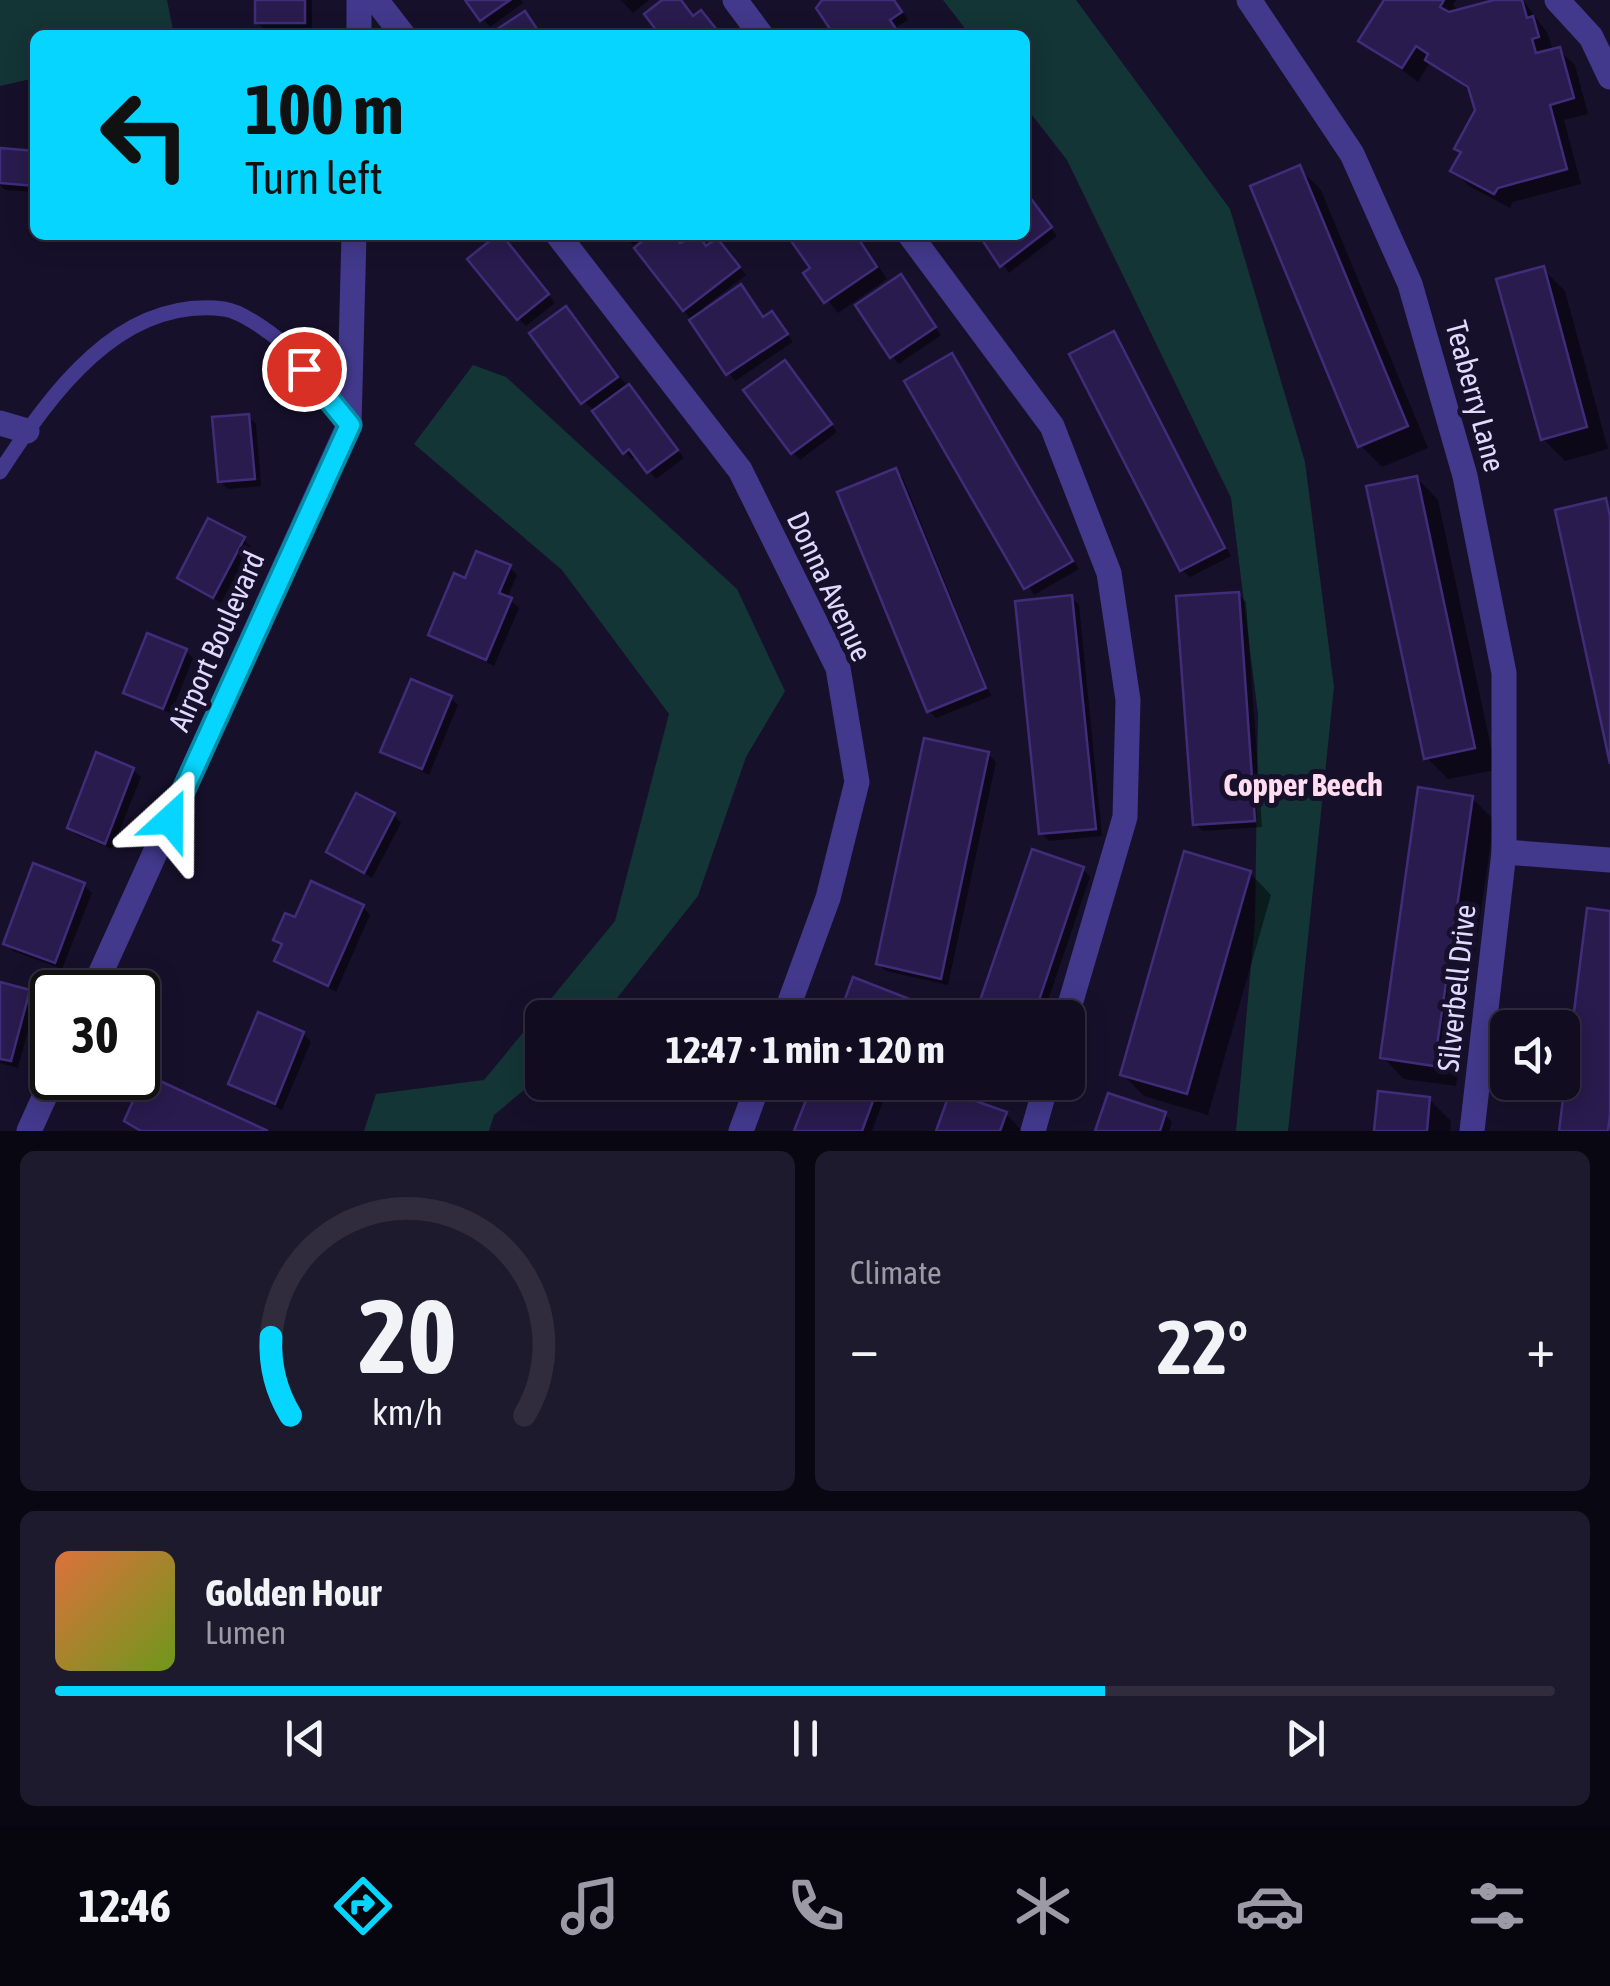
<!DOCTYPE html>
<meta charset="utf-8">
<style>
:root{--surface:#110c20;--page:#1e1a2d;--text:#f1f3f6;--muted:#9c9ba5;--line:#302c3e;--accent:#06d6ff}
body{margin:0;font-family:"Asap Condensed",sans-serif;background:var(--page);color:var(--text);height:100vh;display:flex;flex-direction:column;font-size:38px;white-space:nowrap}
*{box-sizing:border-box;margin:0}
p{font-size:32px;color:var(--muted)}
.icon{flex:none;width:55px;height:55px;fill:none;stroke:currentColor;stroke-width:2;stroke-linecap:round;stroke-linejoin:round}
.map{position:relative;height:1131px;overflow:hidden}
.details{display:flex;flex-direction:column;gap:20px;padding:20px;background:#090712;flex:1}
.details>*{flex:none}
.banner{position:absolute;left:30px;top:30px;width:1000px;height:210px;border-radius:15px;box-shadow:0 5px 25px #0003,0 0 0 2px var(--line);background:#06d6ff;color:#111;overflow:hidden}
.buttons{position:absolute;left:1490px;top:1010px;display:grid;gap:20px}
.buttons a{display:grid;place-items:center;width:90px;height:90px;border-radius:15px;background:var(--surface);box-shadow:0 5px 25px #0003,0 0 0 2px var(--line);font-size:50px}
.speed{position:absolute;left:30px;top:970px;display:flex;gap:20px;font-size:50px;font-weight:700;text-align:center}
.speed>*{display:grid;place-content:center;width:130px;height:130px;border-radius:50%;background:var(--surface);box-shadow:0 5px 25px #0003,0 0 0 2px var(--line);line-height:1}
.speed .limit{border:5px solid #111;border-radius:15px;background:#fff;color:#111}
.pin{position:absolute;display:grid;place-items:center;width:85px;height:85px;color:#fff;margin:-42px;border:5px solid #fff;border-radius:50%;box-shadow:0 2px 10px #0007}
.me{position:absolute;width:110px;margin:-55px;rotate:24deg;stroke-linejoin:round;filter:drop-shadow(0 0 8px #0008)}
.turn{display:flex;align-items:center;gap:35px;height:210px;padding:0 50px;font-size:45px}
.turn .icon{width:130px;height:130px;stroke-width:2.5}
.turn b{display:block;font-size:70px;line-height:85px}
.big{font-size:75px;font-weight:700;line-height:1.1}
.details .tile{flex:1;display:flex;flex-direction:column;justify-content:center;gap:15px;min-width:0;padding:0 35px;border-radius:15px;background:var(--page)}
.details .dial{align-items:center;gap:0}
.dial svg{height:260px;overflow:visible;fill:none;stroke:var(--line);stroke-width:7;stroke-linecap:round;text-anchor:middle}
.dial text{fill:var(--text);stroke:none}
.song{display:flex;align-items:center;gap:30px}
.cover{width:120px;height:120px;border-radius:15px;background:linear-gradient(135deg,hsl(20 70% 55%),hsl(80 70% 35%))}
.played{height:10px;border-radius:5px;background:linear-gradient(90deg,var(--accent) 70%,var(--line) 70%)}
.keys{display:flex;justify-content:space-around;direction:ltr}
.heat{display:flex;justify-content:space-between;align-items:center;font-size:55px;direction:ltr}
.details .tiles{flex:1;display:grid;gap:20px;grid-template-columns:1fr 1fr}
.tile:last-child{grid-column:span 2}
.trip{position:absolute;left:525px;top:1000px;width:560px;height:100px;border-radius:15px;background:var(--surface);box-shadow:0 5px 25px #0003,0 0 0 2px var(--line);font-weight:700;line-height:100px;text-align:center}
.dock{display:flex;height:160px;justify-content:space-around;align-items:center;background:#07050d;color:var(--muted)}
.dock .icon{width:70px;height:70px}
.dock .on{color:var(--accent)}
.dock b{font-size:45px;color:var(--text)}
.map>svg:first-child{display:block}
</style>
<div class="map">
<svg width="1610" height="1131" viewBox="0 0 1610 1131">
<rect width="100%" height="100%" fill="#17102b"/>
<g fill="#133536">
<path d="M 0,0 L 167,0 L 174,35 L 35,35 L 35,78 L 0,86 Z"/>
<path d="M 943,0 L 1076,0 L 1230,209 L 1305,462 L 1334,687 L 1288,1131 L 1236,1131 L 1255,921 L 1258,714 L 1231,498 L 1067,160 L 1025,106 L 1025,35 L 970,35 Z"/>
<path d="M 473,365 L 506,377 L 737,589 L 785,691 L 746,757 L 698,896 L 602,1017 L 542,1018 L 542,1075 L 494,1115 L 489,1131 L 364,1131 L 376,1094 L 484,1080 L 615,921 L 669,714 L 562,570 L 414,444 Z"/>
</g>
<g fill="#0007">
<path d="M 257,0 L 312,0 L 312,29 L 265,30 L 257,22 Z"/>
<path d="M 468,0 L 521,0 L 523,3 L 490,27 Z"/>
<path d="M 621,0 L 649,0 L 633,13 Z"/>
<path d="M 825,0 L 895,0 L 908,20 L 895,28 L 900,35 L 837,35 Z"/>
<path d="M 1386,0 L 1456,0 L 1453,5 L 1460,12 L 1504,0 L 1523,0 L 1548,34 L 1553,51 L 1559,50 L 1575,65 L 1588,114 L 1564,120 L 1581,184 L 1513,202 L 1510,208 L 1469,186 L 1454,171 L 1463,154 L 1457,148 L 1478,110 L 1473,93 L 1430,62 L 1418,82 L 1362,41 Z"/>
<path d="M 0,151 L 35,154 L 35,192 L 5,190 L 0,185 Z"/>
<path d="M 1299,168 L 1321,190 L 1428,448 L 1382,467 L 1360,445 Z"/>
<path d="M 1028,199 L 1057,236 L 1009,273 L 982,235 L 1025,235 Z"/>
<path d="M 624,235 L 648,235 L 633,245 Z"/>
<path d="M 648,235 L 673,235 L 681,246 L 695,235 L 707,249 L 724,248 L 746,275 L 703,308 L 706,311 L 741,287 L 765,319 L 772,314 L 793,342 L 735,381 L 684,310 Z"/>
<path d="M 797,235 L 857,235 L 887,279 L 838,313 L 807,274 L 814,269 Z"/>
<path d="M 507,243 L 555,303 L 526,326 L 518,318 Z"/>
<path d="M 1543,269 L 1565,291 L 1608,449 L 1565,461 L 1543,439 Z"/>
<path d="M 908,285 L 941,335 L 899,364 L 892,356 Z"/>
<path d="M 573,317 L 684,458 L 656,479 L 638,456 L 632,459 L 625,452 L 592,408 L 583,402 Z"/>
<path d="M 1113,334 L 1231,556 L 1190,577 L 1182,570 Z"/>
<path d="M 952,356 L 1079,569 L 1034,595 L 907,382 Z"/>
<path d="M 792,370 L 837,432 L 800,460 L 793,453 Z"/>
<path d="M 248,417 L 256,424 L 261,486 L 228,489 L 220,481 Z"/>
<path d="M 895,471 L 903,478 L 991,696 L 936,718 L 929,711 Z"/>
<path d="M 1417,478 L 1438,500 L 1496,770 L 1448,779 L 1427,758 Z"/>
<path d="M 243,539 L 251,547 L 221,603 L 180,578 Z"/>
<path d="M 510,568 L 517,575 L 507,598 L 519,608 L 494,666 L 431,635 L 466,581 Z"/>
<path d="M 1238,594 L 1246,602 L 1262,827 L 1203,831 L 1195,824 Z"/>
<path d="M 1072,598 L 1079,605 L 1102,836 L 1049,841 L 1041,833 Z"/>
<path d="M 185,651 L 193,658 L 171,714 L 126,692 Z"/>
<path d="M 451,698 L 458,705 L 429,775 L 383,752 Z"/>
<path d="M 988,754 L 996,762 L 948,985 L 886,971 L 878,964 Z"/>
<path d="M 133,770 L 141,777 L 112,849 L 77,835 L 69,828 Z"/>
<path d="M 1472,798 L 1494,820 L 1456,1086 L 1404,1079 L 1383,1057 Z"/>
<path d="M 394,815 L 401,823 L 372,878 L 329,852 Z"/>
<path d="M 1083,869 L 1090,877 L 1042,1018 L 977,1018 Z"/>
<path d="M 1250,873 L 1271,895 L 1208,1115 L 1144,1096 L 1122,1074 Z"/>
<path d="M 84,886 L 92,893 L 62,969 L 13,951 L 6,943 Z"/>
<path d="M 363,907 L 370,915 L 336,992 L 277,961 L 284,947 L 276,939 L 296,920 Z"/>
<path d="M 0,985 L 28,992 L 36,1000 L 18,1068 L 0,1063 Z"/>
<path d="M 910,1002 L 918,1010 L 915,1018 L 840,1018 Z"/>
<path d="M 303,1034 L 311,1042 L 282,1110 L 231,1084 Z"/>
<path d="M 816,1082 L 890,1082 L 872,1131 L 797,1131 Z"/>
<path d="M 972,1082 L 1020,1082 L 1015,1097 Z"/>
<path d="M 1429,1099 L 1451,1121 L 1450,1131 L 1376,1131 Z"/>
<path d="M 1006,1114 L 1022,1131 L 939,1131 Z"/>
<path d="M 1164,1114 L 1172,1122 L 1169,1131 L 1098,1131 Z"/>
</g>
<g fill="#291b4d" stroke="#412c7a" stroke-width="2.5">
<rect x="255" y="0" width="50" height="23"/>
<path d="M 465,0 L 510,0 L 480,21 Z"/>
<path d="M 662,0 L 681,0 L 693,16 L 701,10 L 717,30 L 711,35 L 660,35 L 644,14 Z"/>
<path d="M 822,0 L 894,0 L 902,12 L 890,20 L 900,35 L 834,35 L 816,8 Z"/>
<path d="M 1384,0 L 1444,0 L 1440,7 L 1449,12 L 1494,0 L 1522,0 L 1527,18 L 1533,16 L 1539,37 L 1532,39 L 1536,53 L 1560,47 L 1574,98 L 1550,105 L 1567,169 L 1498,188 L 1494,194 L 1450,171 L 1461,152 L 1454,149 L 1475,110 L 1468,87 L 1425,60 L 1428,54 L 1416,46 L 1402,68 L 1358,41 Z"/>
<path d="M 525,11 L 541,35 L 488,35 Z"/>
<path d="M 0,148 L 35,151 L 35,186 L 0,183 Z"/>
<path d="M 1300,165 L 1408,426 L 1358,447 L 1250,186 Z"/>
<path d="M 1029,196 L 1052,227 L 1000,267 L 979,235 L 1025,235 Z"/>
<path d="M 497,235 L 502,235 L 549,294 L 517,320 L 467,259 Z"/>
<path d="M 650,235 L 674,235 L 680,243 L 698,235 L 706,246 L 717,238 L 740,267 L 683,311 L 634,248 Z"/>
<path d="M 793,235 L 856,235 L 877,267 L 824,303 L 803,273 L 810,268 L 789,238 Z"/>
<path d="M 1544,266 L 1587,427 L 1541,440 L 1496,279 Z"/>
<path d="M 901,274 L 936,327 L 890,358 L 855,305 Z"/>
<path d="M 741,284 L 763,317 L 772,311 L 788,334 L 726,375 L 689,320 Z"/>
<path d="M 566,306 L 618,377 L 581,404 L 529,333 Z"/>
<path d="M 1114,331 L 1225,548 L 1180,571 L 1069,354 Z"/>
<path d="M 952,353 L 1073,561 L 1024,589 L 904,381 Z"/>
<path d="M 785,360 L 832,424 L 791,454 L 743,390 Z"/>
<path d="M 629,384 L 678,450 L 647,473 L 629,449 L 623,454 L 592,411 Z"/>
<path d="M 249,414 L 255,479 L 218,482 L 212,417 Z"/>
<path d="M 896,468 L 986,688 L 927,712 L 837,492 Z"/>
<path d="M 1417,476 L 1475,748 L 1424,759 L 1366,486 Z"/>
<path d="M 1606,498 L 1610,516 L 1610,764 L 1555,510 Z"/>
<path d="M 208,518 L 245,537 L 213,598 L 177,578 Z"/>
<path d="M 476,551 L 511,565 L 499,593 L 512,598 L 486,660 L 428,635 L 454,573 L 465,578 Z"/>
<path d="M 1239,592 L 1255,821 L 1193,825 L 1176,596 Z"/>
<path d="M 1072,595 L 1096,829 L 1039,834 L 1015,601 Z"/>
<path d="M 147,633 L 187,649 L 163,709 L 123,693 Z"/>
<path d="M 411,679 L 452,696 L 422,769 L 380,752 Z"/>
<path d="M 924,738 L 989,752 L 941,979 L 876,964 Z"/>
<path d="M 96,752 L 134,768 L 105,844 L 67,828 Z"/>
<path d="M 1418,787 L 1473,796 L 1434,1066 L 1380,1058 Z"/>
<path d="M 356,793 L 395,813 L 364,873 L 326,852 Z"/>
<path d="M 1032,849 L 1084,867 L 1033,1018 L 974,1018 Z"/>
<path d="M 1184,851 L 1251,871 L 1187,1094 L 1120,1075 Z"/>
<path d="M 33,863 L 85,883 L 55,963 L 3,944 Z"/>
<path d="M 311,881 L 364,905 L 328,986 L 274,961 L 282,944 L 273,940 L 285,913 L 295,917 Z"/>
<path d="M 1587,908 L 1610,911 L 1610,1115 L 1608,1131 L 1559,1131 Z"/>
<path d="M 853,977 L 912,1000 L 905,1018 L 838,1018 Z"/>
<path d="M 0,982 L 30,990 L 11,1061 L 0,1059 Z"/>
<path d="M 258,1012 L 304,1032 L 275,1104 L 228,1084 Z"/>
<path d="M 145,1074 L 268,1131 L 141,1131 L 124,1121 Z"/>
<path d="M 813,1082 L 880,1082 L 862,1131 L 794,1131 Z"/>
<path d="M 1378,1091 L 1430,1097 L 1427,1131 L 1374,1131 Z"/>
<path d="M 950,1092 L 1007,1112 L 1000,1131 L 936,1131 Z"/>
<path d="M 1108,1093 L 1166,1112 L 1160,1131 L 1095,1131 Z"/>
</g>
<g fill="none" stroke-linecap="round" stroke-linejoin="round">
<path stroke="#42398c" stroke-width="15" d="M 0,472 C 50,395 119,296 224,309 C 240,311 265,329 278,339 C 305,358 326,396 347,422"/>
<g stroke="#42398c" stroke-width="25">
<path d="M 376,0 L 403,35"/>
<path d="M 735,0 L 761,35"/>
<path d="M 1249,0 L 1352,154 L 1410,284 L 1465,476 L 1504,673 L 1504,852 L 1472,1131"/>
<path d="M 1557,0 L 1591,37 L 1610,77"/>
<path d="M 359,35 L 359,0"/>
<path d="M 558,235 L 740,470 L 838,668 L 857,782 L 828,898 L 784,1018"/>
<path d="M 910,235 L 1052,426 L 1109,573 L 1128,700 L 1125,817 L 1066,1018"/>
<path d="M 0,423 L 27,431"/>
<path d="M 1504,852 L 1610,860"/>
<path d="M 92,992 L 349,425 L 354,235"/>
<path d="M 29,1131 L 53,1078"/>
<path d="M 741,1131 L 759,1082"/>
<path d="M 1033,1131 L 1047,1082"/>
</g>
</g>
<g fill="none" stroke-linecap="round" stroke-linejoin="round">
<defs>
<path id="route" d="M 170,820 L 350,425 L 304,369"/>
</defs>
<use href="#route" stroke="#048ba6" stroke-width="25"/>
<use href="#route" stroke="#06d6ff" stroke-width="18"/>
</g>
<g text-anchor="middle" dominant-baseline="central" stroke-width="10" stroke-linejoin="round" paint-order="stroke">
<g font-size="30" fill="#e1daff" stroke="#17102b">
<text transform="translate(1476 396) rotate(75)">Teaberry Lane</text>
<text transform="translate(830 586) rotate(65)">Donna Avenue</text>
<text transform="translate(216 641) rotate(-66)">Airport Boulevard</text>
<text transform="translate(1456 988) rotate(-84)">Silverbell Drive</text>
</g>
<g font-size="32" font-weight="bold" fill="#ffdcf0" stroke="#17102b">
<text x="1303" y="784">Copper Beech</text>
</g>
</g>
</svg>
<div class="buttons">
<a><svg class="icon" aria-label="sound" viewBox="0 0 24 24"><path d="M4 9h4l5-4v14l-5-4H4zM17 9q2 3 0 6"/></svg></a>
</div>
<div class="speed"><div class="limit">30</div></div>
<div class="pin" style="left:304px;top:369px;background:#d93025"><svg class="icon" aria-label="arrive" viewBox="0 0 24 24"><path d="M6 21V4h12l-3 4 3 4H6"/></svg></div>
<svg class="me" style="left:170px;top:820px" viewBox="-20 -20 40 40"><path d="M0-17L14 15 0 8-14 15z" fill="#06d6ff" stroke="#fff" stroke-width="4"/></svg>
<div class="trip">12:47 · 1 min · 120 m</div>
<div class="banner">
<div class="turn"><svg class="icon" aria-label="left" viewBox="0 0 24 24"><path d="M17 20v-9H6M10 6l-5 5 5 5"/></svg><div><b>100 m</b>Turn left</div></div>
</div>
</div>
<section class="details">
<div class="tiles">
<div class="tile dial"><svg viewBox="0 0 100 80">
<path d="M14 69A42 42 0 1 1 86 69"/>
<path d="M14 69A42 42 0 0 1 8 45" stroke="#06d6ff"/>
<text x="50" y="56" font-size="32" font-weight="700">20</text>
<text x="50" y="72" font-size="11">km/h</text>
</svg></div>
<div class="tile"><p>Climate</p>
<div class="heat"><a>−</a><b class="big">22°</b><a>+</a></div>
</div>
<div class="tile">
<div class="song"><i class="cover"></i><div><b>Golden Hour</b><p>Lumen</p></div></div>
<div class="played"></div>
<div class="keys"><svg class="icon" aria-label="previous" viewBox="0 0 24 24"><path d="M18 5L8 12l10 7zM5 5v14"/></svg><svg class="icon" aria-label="pause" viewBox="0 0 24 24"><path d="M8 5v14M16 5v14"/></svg><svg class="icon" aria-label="next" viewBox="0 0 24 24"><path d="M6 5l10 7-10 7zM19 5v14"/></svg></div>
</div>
</div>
</section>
<nav class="dock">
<b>12:46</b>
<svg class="icon on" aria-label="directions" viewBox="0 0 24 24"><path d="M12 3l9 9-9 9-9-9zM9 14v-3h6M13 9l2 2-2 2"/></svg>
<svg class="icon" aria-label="music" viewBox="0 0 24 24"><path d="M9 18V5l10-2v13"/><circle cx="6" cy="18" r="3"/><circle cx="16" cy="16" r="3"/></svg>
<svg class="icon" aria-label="phone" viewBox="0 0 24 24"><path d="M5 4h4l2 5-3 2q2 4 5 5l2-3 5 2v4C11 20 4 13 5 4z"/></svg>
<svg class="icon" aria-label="climate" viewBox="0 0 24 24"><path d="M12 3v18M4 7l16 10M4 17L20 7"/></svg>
<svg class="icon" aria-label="car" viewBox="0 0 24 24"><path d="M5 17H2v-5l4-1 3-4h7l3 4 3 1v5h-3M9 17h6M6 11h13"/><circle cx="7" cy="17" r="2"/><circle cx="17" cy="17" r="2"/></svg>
<svg class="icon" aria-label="filters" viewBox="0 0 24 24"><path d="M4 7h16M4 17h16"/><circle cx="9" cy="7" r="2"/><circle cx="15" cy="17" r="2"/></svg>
</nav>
